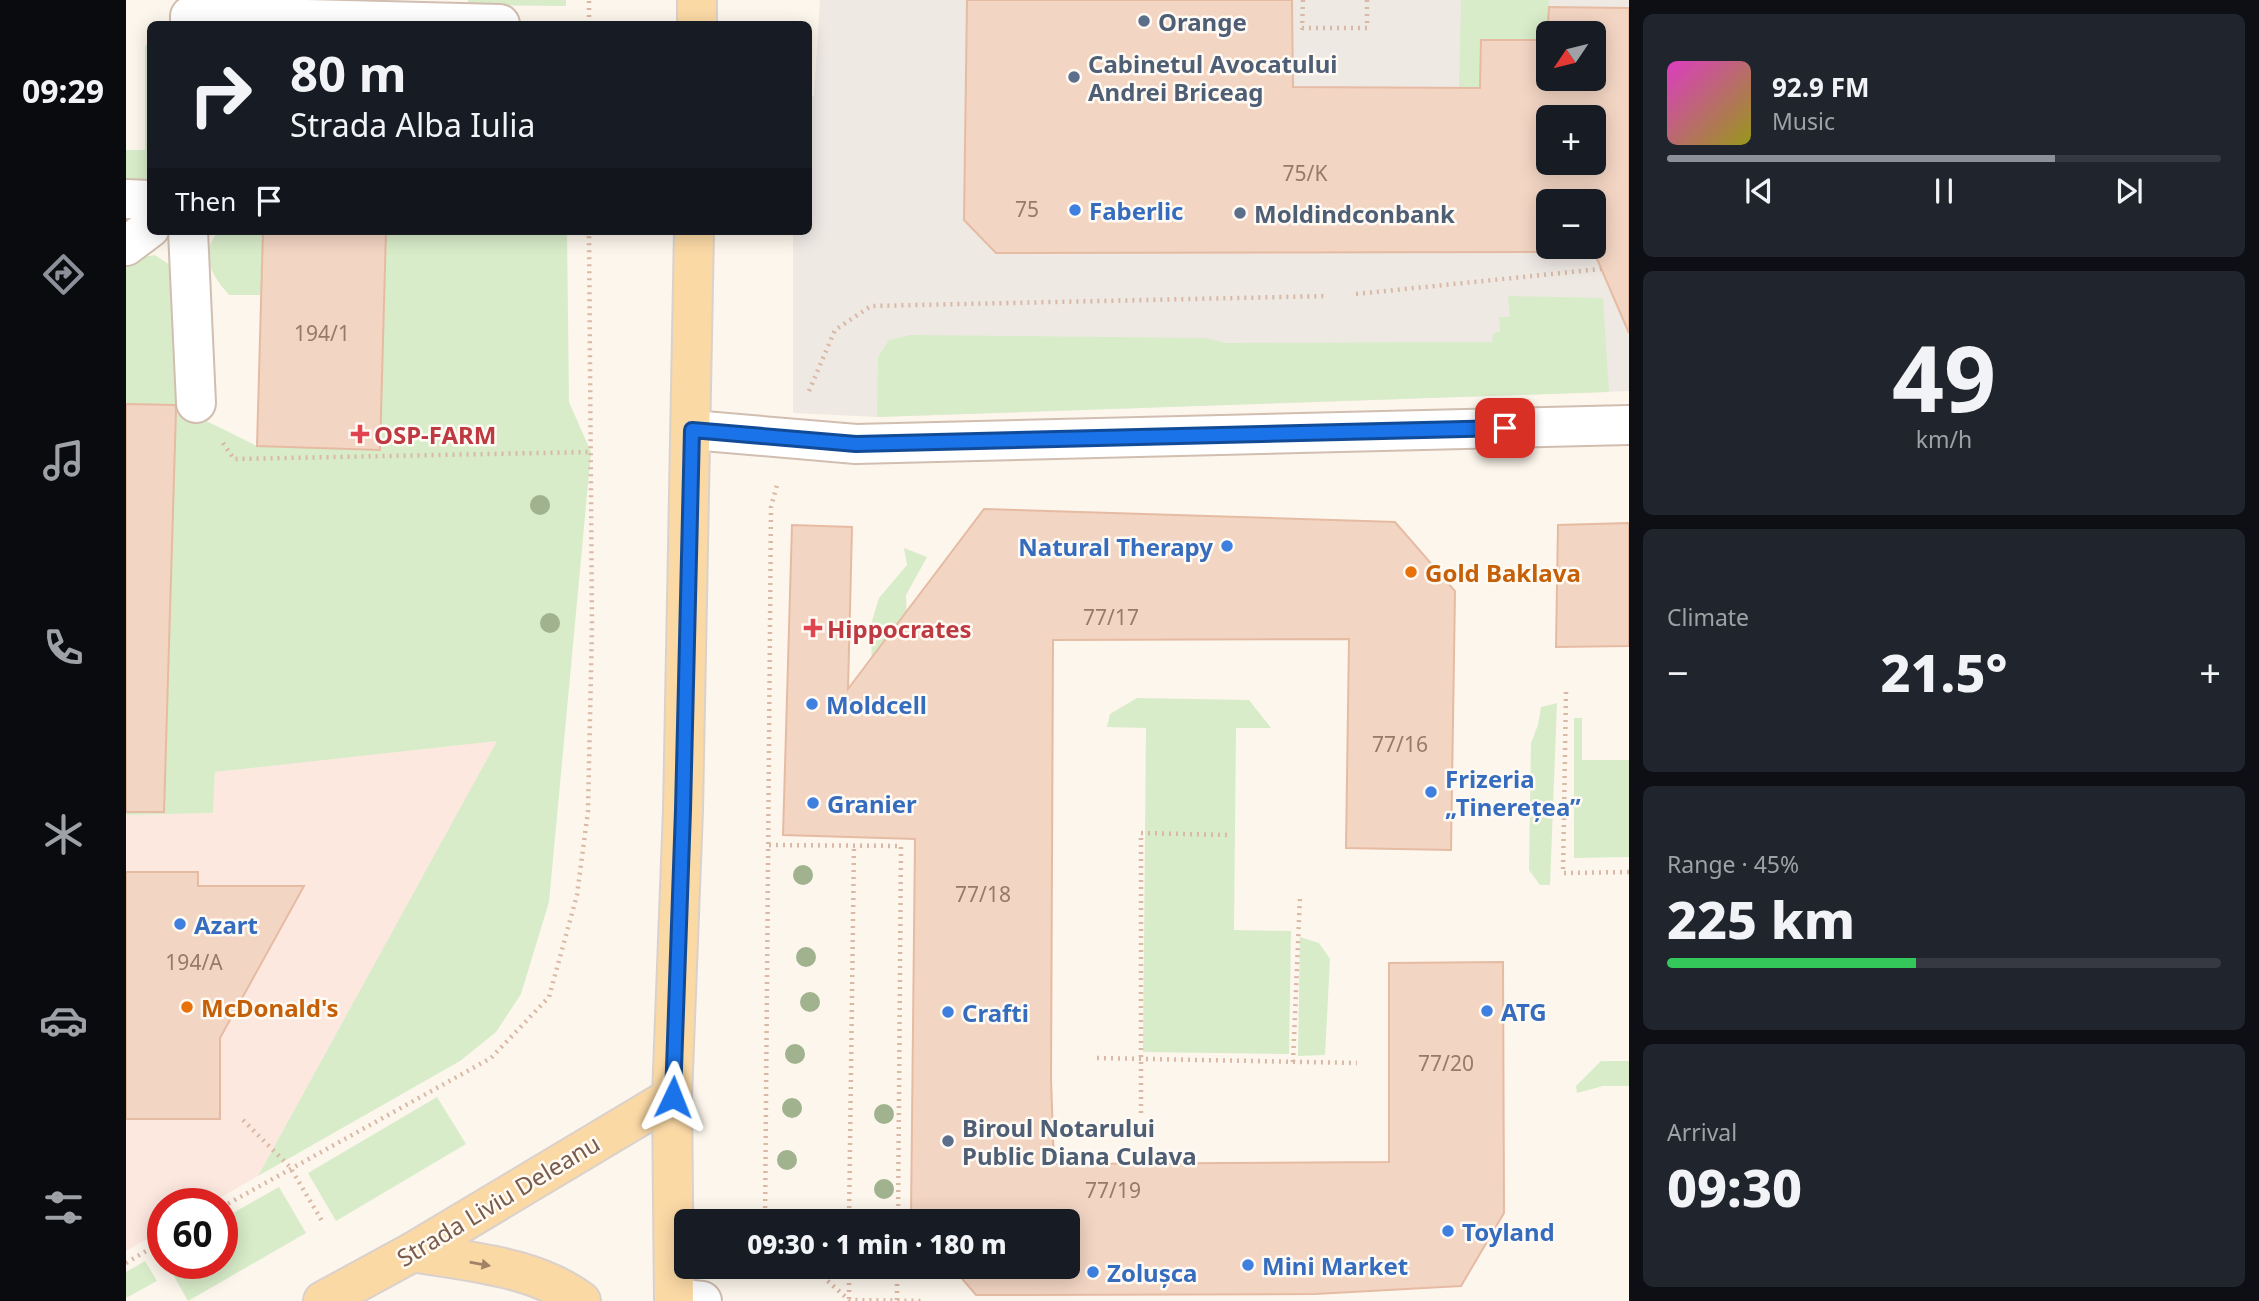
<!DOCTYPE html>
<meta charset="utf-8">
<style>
:root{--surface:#171b24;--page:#20242c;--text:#f1f3f6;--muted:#9ea1a6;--line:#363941;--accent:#8c9099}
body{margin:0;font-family:"Noto Sans",sans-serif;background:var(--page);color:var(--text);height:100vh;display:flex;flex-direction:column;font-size:26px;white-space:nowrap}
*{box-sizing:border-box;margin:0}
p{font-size:23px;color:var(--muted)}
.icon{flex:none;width:38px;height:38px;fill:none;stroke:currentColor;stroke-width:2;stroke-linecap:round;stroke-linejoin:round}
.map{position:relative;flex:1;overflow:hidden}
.sheet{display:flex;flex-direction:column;gap:14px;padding:14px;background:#0d0f14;width:630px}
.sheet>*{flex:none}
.top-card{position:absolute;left:21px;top:21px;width:665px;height:214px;border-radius:10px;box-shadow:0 4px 18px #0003;background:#171b24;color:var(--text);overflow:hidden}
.needle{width:46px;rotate:235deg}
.controls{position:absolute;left:1410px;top:21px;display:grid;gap:14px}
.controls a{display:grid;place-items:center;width:70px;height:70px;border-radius:10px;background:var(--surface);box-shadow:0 4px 18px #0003;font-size:35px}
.speed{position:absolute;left:21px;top:1188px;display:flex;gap:14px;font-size:35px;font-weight:700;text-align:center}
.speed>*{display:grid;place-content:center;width:91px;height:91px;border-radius:50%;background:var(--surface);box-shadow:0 4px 18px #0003;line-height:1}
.speed .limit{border:10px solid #d22;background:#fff;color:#111}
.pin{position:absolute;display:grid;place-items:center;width:60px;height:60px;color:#fff;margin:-30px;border-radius:14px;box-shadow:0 4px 10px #0006}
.me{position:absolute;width:77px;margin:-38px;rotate:2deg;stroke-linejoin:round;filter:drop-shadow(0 0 5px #0008)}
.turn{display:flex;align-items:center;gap:24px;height:147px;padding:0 28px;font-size:32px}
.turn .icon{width:91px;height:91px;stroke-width:2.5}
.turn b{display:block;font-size:49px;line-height:60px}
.then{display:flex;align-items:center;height:66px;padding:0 28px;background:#0003;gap:14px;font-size:26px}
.big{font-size:52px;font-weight:800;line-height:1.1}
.sheet .widget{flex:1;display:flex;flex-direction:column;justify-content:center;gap:10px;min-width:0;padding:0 24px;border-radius:10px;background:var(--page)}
.sheet .dial{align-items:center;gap:0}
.dial b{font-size:91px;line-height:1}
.song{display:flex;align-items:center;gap:21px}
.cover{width:84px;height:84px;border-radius:10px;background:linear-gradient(135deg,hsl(310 70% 55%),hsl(60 70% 35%))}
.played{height:7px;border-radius:4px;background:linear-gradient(90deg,var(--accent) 70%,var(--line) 70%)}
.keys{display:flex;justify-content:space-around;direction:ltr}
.heat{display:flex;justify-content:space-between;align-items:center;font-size:38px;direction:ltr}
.charge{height:10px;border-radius:5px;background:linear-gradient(90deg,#34c759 45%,var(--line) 0)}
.trip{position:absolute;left:548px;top:1209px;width:406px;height:70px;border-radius:10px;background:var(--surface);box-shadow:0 4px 18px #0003;font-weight:800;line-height:70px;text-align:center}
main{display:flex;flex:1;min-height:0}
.tabs{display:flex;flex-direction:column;width:126px;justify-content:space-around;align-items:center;background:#090b0e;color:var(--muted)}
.tabs .icon{width:49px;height:49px}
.tabs .active{color:var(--accent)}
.tabs b{font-size:32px;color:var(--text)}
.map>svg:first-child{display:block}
</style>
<main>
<nav class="tabs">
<b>09:29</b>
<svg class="icon active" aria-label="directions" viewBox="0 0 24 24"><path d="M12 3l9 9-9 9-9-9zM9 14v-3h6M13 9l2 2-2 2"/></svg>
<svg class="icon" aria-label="music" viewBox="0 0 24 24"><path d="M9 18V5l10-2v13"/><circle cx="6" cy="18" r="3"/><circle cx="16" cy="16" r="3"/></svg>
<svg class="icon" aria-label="phone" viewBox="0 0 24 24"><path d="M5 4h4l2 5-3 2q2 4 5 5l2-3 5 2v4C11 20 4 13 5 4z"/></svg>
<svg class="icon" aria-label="climate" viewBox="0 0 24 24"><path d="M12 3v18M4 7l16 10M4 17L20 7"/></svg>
<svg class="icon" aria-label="car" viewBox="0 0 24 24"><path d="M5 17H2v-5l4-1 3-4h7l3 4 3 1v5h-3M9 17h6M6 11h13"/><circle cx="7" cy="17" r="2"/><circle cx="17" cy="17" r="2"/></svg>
<svg class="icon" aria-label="filters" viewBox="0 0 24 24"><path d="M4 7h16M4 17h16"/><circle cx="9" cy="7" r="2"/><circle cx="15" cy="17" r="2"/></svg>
</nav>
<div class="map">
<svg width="1503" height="1301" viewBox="0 0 1503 1301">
<rect width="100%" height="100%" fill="#fdf6ec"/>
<path fill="#fde8e0" d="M 372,740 L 132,1176 L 83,1204 L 37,1204 L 37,1230 L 0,1251 L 0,815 L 87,813 L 89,772 Z"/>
<path fill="#efe9e4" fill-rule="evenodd" d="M 694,0 L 1503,0 L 1503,391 L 751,417 L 667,413 L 667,231 L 682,231 L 682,96 L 688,96 ZM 1423,33 L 1468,33 L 1468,79 L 1423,79 ZM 1423,117 L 1468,117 L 1468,163 L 1423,163 ZM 1423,201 L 1468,201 L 1468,247 L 1423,247 Z"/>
<g fill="#d8ecc9">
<path d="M 342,0 L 440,0 L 440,6 L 342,5 Z"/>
<path d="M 1335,0 L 1423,0 L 1421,40 L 1355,40 L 1354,89 L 1333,88 Z"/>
<path d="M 24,38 L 24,178 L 0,184 L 0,150 L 19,150 L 19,47 Z"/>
<path d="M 93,231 L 137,231 L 136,295 L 103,295 C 86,276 72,254 93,231 Z"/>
<path d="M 260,231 L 441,231 L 443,402 L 465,452 L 423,902 L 395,994 L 370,1032 L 334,1061 L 132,1176 L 371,741 L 89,772 L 87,813 L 0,815 L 0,768 L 39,769 L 50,406 L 0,404 L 0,263 L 5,259 L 29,255 L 44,265 L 50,406 L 131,446 L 254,450 Z"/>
<path d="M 1382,296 L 1477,298 L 1483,392 L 751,417 L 752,357 L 763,340 L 784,335 L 1080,338 L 1099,343 L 1366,342 L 1367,333 L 1374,332 L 1373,317 L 1384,317 Z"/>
<path d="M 778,548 L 801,557 L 780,595 L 782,670 L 747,732 L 745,624 L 753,598 L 781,565 Z"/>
<path d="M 1011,698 L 1123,700 L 1145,728 L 1110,728 L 1108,930 L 1165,931 L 1163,1054 L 1017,1052 L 1020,728 L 981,727 L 984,714 Z"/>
<path d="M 1431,703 L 1424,885 L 1414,885 L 1403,870 L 1405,743 L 1412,725 L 1415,707 Z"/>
<path d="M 1448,718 L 1456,718 L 1456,760 L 1503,760 L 1503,857 L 1448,858 Z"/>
<path d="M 1174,937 L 1193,943 L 1204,959 L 1199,1055 L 1172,1056 Z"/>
<path d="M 1475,1061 L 1503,1061 L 1503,1086 L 1477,1086 L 1451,1093 L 1450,1086 Z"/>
<path d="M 311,1097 L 340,1144 L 210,1221 L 182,1173 Z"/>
<path d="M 153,1187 L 180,1233 L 62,1301 L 41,1264 L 96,1264 L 96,1219 Z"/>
<path d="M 19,1261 L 31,1281 L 0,1298 L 0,1272 Z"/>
</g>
<g fill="#f3d5c3" stroke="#e6bba3" stroke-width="2" fill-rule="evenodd">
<path d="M 841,0 L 1166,0 L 1167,87 L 1354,88 L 1355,40 L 1421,40 L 1423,7 L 1503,8 L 1503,333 L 1468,252 L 870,253 L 838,220 ZM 1423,33 L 1468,33 L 1468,79 L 1423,79 ZM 1423,117 L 1468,117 L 1468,163 L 1423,163 ZM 1423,201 L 1468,201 L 1468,247 L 1423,247 Z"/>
<path d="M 137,231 L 260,231 L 254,450 L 131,446 Z"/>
<path d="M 0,404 L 49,405 L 50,410 L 38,812 L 0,812 Z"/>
<path d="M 858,509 L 1269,522 L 1329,591 L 1325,850 L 1220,848 L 1223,639 L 927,640 L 925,1079 L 928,1164 L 1263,1162 L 1263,963 L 1377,962 L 1378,1213 L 1335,1286 L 1189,1294 L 850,1295 L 826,1267 L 942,1267 L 942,1222 L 789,1222 L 785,1216 L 789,839 L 657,835 L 666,525 L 726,527 L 722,689 Z"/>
<path d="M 1503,523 L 1503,646 L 1430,647 L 1432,525 Z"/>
<path d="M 0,872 L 72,872 L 72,886 L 178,886 L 94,1038 L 94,1119 L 0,1119 Z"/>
</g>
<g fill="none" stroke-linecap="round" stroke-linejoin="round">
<defs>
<g id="minor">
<path d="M 64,24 L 64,16 L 374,24"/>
<path d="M 0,199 L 24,200"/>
<path d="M 62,231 L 70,403"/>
<path d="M 0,246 L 24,228"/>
<path d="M 566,430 L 730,444 L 1503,425"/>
<path d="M 548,1298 L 576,1301"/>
</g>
<g id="major">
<path d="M 571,0 L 571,24"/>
<path d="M 287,1252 C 343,1262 408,1266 455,1301"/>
<path d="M 197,1301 L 287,1252 L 546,1097"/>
<path d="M 548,1301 L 546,1097 L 557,810 L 568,231"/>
</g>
</defs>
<use href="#minor" stroke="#d1beb0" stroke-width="42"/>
<use href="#major" stroke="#dad1cd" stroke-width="42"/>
<g stroke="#d9b8a5" stroke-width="4.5" stroke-dasharray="2 5" stroke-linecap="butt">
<path d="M 1177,0 L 1176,28 L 1241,28 L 1241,0"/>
<path d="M 463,24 L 463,0"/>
<path d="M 347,231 L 463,233"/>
<path d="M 1230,294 L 1475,269"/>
<path d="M 683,391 L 709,330 L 745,306 L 1202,296"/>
<path d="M 97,443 L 108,459 L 465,452"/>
<path d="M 1440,692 L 1437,873 L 1503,872"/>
<path d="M 643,845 L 775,846 L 772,1222"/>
<path d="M 971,1058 L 1231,1063"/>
<path d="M 1167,1062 L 1174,896"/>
<path d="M 1015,1113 L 1015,833 L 1102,835"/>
<path d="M 117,1120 L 164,1167 L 196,1221"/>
<path d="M 96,1207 L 365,1058 L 423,997 L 451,895 L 462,811 L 466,625 L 463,231"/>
<path d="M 639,1222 L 645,507 L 651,485"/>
<path d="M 723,1222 L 728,846"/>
<path d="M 0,1263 L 37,1241"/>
<path d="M 686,1267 L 723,1300 L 799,1301"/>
<path d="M 723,1299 L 723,1267"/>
<path d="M 771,1300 L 771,1267"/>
</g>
<use href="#minor" stroke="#fff" stroke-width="38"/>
<use href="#major" stroke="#fbd9a5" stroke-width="38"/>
</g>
<g fill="#a0b28e">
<circle cx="414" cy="505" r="10"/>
<circle cx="424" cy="623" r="10"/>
<circle cx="677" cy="875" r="10"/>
<circle cx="680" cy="957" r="10"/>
<circle cx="684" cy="1002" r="10"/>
<circle cx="669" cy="1054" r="10"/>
<circle cx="666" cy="1108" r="10"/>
<circle cx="758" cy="1114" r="10"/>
<circle cx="661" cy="1160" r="10"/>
<circle cx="758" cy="1189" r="10"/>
</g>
<defs><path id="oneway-solid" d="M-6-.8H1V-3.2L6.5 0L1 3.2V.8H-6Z" transform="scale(1.75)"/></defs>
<use fill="#a18267" href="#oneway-solid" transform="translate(354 1264) rotate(10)"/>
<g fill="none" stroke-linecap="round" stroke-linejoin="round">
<defs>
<path id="route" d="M 547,1097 L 557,810 L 566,430 L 730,444 L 1379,428"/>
</defs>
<use href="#route" stroke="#114b97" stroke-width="18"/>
<use href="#route" stroke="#1a73e8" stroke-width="12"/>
</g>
<g fill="#5c6f8a" stroke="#fffaf3" stroke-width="2.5">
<circle cx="1018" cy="21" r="7"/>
<circle cx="948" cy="77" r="7"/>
<circle cx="1114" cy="213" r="7"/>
<circle cx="822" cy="1141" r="7"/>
</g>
<g fill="#3f7fe0" stroke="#fffaf3" stroke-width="2.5">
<circle cx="949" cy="210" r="7"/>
<circle cx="1101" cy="546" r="7"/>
<circle cx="686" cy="704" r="7"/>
<circle cx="1305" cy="792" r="7"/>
<circle cx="687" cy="803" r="7"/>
<circle cx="54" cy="924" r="7"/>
<circle cx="1361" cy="1011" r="7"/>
<circle cx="822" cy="1012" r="7"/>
<circle cx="1322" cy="1231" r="7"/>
<circle cx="1122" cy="1265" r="7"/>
<circle cx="967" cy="1272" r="7"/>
</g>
<g fill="#e0444e" stroke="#fffaf3" stroke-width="2.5">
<path d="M230.5 423.5h7v7h7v7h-7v7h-7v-7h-7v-7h7z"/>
<path d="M683.5 617.5h7v7h7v7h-7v7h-7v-7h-7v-7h7z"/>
</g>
<g fill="#e8710a" stroke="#fffaf3" stroke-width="2.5">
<circle cx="1285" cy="572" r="7"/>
<circle cx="61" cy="1007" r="7"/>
</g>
<g text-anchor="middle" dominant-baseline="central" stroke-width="5" stroke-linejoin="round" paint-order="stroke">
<g font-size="21" fill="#987a6a">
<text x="1179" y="173">75/K</text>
<text x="901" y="209">75</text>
<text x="196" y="333">194/1</text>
<text x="985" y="617">77/17</text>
<text x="1274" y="744">77/16</text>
<text x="857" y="894">77/18</text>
<text x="68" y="962">194/A</text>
<text x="1320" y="1063">77/20</text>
<text x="987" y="1190">77/19</text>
</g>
<g font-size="24" font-weight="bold" fill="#4e5e75" stroke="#fffaf3" text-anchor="start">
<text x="1032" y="21">Orange</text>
<text x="962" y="63">Cabinetul Avocatului<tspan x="962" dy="28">Andrei Briceag</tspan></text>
<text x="1128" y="213">Moldindconbank</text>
<text x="836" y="1127">Biroul Notarului<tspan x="836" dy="28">Public Diana Culava</tspan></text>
</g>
<g font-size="24" font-weight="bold" fill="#366cbe" stroke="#fffaf3" text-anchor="start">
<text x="963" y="210">Faberlic</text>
<text x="1087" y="546" text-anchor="end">Natural Therapy</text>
<text x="700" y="704">Moldcell</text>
<text x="1319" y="778">Frizeria<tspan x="1319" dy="28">„Tinerețea”</tspan></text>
<text x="701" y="803">Granier</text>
<text x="68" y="924">Azart</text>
<text x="1375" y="1011">ATG</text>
<text x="836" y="1012">Crafti</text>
<text x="1336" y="1231">Toyland</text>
<text x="1136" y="1265">Mini Market</text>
<text x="981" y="1272">Zolușca</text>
</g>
<g font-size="24" font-weight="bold" fill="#be3a42" stroke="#fffaf3" text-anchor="start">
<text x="248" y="434">OSP-FARM</text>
<text x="701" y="628">Hippocrates</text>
</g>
<g font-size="24" font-weight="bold" fill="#c56008" stroke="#fffaf3" text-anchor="start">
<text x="1299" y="572">Gold Baklava</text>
<text x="75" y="1007">McDonald's</text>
</g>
<g font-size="24" fill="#7a5c4d" stroke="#fffaf3">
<text transform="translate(372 1200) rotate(-31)">Strada Liviu Deleanu</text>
</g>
</g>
</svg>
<div class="controls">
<a><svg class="needle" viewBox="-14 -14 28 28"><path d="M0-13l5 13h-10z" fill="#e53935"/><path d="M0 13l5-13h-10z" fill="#9ea1a6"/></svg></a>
<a>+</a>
<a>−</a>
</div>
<div class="speed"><div class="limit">60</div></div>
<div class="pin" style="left:1379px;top:428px;background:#d93025"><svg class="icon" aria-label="arrive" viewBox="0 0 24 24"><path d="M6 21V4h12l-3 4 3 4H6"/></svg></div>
<svg class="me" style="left:547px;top:1097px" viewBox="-20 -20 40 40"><path d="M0-17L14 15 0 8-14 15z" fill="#1a73e8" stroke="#fff" stroke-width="4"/></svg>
<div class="trip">09:30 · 1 min · 180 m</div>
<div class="top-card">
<div class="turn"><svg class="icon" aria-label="right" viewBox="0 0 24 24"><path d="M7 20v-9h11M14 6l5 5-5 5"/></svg><div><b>80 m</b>Strada Alba Iulia</div></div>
<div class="then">Then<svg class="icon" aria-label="arrive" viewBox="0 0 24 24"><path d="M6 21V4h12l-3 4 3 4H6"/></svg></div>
</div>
</div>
<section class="sheet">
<div class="widget">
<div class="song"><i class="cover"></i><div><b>92.9 FM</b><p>Music</p></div></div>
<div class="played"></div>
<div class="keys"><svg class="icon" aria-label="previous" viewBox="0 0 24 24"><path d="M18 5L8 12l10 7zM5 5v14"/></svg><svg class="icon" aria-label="pause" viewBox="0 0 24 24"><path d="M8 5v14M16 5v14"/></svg><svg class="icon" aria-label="next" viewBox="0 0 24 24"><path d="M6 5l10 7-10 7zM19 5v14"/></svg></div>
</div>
<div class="widget dial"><b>49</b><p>km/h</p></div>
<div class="widget"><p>Climate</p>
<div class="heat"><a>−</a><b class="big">21.5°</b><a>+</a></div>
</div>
<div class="widget"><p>Range · 45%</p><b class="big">225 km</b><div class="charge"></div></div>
<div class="widget"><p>Arrival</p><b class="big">09:30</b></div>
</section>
</main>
